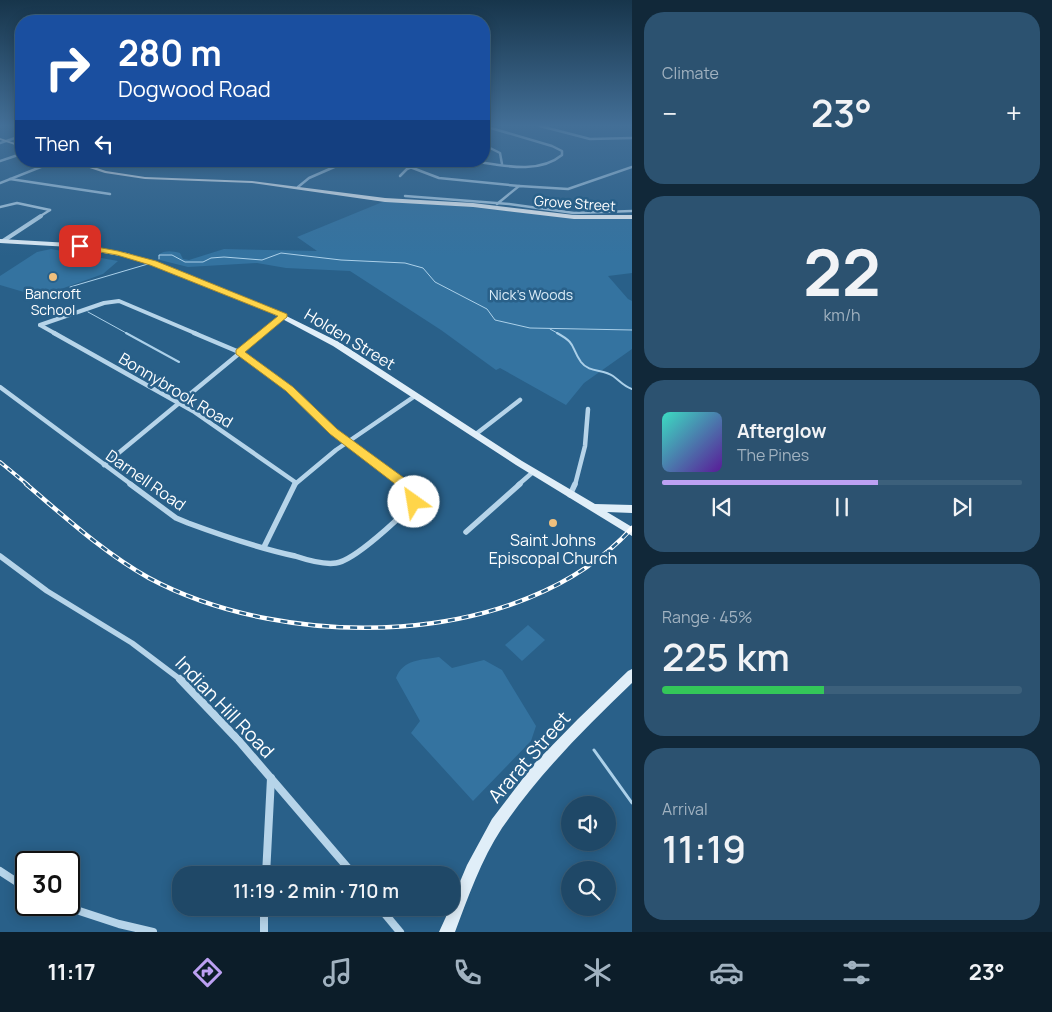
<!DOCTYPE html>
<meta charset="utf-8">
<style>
:root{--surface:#1f4867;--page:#2c5270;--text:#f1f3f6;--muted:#a1b2c0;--line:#3c607b;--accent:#bca0f2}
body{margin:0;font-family:Manrope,sans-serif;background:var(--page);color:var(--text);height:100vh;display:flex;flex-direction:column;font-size:19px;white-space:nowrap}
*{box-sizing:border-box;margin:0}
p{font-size:16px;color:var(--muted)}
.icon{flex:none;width:28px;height:28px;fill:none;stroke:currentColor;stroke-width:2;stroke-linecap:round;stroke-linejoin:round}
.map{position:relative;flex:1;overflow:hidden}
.details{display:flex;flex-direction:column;gap:12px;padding:12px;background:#112839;width:420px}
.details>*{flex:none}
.banner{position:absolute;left:15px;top:15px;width:475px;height:152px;border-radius:20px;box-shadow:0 2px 12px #0003,0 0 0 1px var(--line);background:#1a4fa0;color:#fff;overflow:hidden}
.fabs{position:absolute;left:561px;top:796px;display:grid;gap:10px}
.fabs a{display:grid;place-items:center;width:55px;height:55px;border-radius:50%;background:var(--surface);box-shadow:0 2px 12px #0003,0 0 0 1px var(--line);font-size:25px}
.speed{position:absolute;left:15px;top:851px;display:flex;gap:10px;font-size:25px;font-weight:700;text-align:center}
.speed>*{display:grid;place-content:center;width:65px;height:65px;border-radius:50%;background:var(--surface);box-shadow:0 2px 12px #0003,0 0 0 1px var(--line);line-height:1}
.speed .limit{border:2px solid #111;border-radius:8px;background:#fff;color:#111}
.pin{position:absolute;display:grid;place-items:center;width:42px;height:42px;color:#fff;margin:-21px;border-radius:10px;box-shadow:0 2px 8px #0006}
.me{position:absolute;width:55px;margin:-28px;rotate:328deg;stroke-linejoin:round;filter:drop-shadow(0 0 4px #0008)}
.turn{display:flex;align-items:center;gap:18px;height:105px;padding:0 20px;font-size:22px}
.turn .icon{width:65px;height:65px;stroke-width:2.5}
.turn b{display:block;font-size:35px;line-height:42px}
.then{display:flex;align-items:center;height:48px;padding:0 20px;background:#0003;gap:10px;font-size:19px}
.big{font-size:38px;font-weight:600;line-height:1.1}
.details .tile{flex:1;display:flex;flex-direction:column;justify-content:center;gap:8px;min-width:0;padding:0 18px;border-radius:20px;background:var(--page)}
.details .dial{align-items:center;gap:0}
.dial b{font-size:65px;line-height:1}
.song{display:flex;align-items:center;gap:15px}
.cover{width:60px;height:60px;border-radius:8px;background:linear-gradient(135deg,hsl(170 70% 55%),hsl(270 70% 35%))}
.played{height:5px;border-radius:2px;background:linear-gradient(90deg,var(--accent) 60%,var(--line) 60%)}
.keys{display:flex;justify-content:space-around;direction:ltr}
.heat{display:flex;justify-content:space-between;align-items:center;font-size:28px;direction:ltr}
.charge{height:8px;border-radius:4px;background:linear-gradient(90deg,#34c759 45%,var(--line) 0)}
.trip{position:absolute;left:172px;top:866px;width:288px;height:50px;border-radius:20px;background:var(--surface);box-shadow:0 2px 12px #0003,0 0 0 1px var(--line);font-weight:600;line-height:50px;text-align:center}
.dock{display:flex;height:80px;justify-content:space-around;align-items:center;background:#0c1d29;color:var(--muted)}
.dock .icon{width:35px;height:35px}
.dock .current{color:var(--accent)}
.dock b{font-size:22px;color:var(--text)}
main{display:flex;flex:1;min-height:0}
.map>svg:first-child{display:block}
</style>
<main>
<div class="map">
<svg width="632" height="932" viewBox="0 0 632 932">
<rect width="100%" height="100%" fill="#296089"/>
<g fill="#3473a0">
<path d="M 385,201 L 471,207 L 574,218 L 632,219 L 632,273 L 608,276 L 628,299 L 632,301 L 632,349 L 584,383 L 566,405 L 500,368 L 496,370 L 441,330 L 350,271 L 286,268 L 257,263 L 188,267 L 160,260 L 158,255 C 165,250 172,251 180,253 L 183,259 L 189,260 L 224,249 L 317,251 L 297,237 Z"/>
<path d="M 51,249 L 118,261 L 103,274 L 61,289 L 62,294 L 44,298 L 0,285 L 0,276 L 37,252 Z"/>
<path d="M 528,625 L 545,640 L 522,661 L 505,645 Z"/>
<path d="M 439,657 L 452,668 L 484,660 L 502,670 L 536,726 L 531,741 L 473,801 L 411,733 L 420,721 L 396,678 C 403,659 422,660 439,657 Z"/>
</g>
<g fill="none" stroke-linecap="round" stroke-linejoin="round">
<g stroke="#abd0e9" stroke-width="1">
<path d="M 159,259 L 159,255 L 172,255 L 185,262 L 203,262 L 211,258 L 224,257 L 262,260 L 281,253 L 341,260 L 405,263 L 423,268 L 435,282 L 487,309 L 495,320 L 530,328 L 632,330"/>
<path d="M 70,287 L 148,264"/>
<path d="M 88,312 L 128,334"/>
<path d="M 550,329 L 559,334"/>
</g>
<g stroke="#abd0e9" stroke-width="2">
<path d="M 126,333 L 179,362"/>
<path d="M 557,333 C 577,344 570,346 581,362 C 589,373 603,369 613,376 C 620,381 623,386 632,389"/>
</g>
<path stroke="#abd0e9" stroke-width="3" d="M 594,750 L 632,803"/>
<g stroke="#b6d4e9" stroke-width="2.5">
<path d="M 540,126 L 590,139 L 632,138"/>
<path d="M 0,143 L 21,136"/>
<path d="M 484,145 L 500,153 L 502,164"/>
<path d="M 0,161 L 21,154"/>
<path d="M 472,161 C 501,165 538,175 562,155 L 562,151 L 552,146 L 484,126"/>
<path d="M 410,167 L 439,178 L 519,186"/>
<path d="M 400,176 L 407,169 L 425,161"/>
<path d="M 10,179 L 110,194"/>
<path d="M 0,183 L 56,161"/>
<path d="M 298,187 L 309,178 L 348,161"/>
<path d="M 405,196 L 509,204 L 574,213 L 632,211"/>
<path d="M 497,204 L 519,186 L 568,189 L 632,167"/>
<path d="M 0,207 L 17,203 L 50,210"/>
<path d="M 39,217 L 50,210"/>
</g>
<g stroke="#b6d4e9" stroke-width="4">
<path d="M 3,241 L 41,216"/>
<path d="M 40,325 L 56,334"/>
<path d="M 40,325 L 104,303 L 119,301 L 197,334"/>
<path d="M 262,334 L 284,316"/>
</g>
<g stroke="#b6d4e9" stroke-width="4.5">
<path d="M 54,333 L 193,411 L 295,482"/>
<path d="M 194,333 L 239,352 L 289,389 L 333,432 L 405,485"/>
<path d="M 0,387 L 132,485"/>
<path d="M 476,434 L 520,400"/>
<path d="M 104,465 L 264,333"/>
<path d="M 294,485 L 336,450 L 415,396"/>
<path d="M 518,485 L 533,472"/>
<path d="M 575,485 L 585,446 L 588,409"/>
</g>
<g stroke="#b6d4e9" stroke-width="5.5">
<path d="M 130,484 L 176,518 L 188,523 C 223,536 258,548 295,556 C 307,560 323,565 336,563 C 354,561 401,517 414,502 L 413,494 L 404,484"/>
<path d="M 570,495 L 575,484"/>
<path d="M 466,532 L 520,484"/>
<path d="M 264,547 L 295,484"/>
<path d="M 0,556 L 47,591 L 132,643 L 181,680"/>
</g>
<g stroke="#b6d4e9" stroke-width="8">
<path d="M 180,679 L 239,741 L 354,875"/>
<path d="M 0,871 L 26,888"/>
<path d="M 266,875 L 271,778"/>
<path d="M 61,905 L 119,924 L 153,932"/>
<path d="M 264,908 L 264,932"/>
<path d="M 380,908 L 400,932"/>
</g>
<g fill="#e0eef8" fill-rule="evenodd">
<path d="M 0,239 L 70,243 L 127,253 L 155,262 L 262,304 L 339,342 L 522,461 L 595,504 L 632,505 L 632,513 L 607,512 L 632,527 L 632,536 L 516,465 L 333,346 L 258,306 L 151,264 L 126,257 L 70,247 L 0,243 Z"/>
<path d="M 632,669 L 632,683 C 585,728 539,774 502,828 C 481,860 468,897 455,932 L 439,932 L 450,908 L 451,908 L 451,903 L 467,865 L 492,819 L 534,764 L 578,719 L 628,671 Z"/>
</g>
<g fill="#f9fcfe" fill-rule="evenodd">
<path d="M 0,138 L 21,145 L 21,147 L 0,140 Z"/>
<path d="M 68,161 L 76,161 L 106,171 L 145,177 L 252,181 L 385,198 L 473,203 L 574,215 L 632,215 L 632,219 L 574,219 L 473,207 L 385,202 L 252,183 L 145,179 L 105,173 Z"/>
</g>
<defs>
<path id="rail-far1" d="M 0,462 L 28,485"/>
<path id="rail" d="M 26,484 C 65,517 104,553 149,578 C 287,652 521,650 632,528"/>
</defs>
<use href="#rail-far1" stroke="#fff" stroke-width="4"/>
<use href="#rail" stroke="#fff" stroke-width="4.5"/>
<use href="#rail-far1" stroke="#296089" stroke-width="2" stroke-dasharray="5" stroke-linecap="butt"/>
<use href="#rail" stroke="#296089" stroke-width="2.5" stroke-dasharray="7" stroke-linecap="butt"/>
</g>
<linearGradient id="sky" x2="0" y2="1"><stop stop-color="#17354b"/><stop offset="0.49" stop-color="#436f97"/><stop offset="1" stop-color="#436f97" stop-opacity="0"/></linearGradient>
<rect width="632" height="256" fill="url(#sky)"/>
<path fill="#ffd54a" stroke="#a68a30" d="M 80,244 L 118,251 L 156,261 L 287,314 L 287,317 L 245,352 L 293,387 L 337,429 L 411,483 L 419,494 L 418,505 L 409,505 L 407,496 L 403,490 L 330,434 L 286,391 L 236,354 L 236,350 L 278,316 L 150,265 L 117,255 L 77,248 L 76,246 Z"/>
<g fill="#f0c07d" stroke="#296089" stroke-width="2">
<circle cx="53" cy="277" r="5"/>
<circle cx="553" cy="523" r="5"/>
</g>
<g text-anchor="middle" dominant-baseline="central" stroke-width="5" stroke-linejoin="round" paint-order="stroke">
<g font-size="14" fill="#fff" stroke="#296089">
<text transform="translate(575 203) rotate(4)">Grove Street</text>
</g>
<g font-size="14" fill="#fff" stroke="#296089">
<text x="53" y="293">Bancroft<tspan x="53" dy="16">School</tspan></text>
</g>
<g font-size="14" fill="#daebf7" stroke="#296089">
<text x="531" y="294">Nick's Woods</text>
</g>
<g font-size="16" fill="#fff" stroke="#296089">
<text transform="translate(350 339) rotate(31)">Holden Street</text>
<text transform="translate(176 390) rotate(31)">Bonnybrook Road</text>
<text transform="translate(146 480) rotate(35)">Darnell Road</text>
</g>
<g font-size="16" fill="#fff" stroke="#296089">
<text x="553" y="540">Saint Johns<tspan x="553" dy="18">Episcopal Church</tspan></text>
</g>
<g font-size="19" fill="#fff" stroke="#296089">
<text transform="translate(225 707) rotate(46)">Indian Hill Road</text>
<text transform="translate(529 757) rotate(-49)">Ararat Street</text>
</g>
</g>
</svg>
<div class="fabs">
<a><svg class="icon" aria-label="sound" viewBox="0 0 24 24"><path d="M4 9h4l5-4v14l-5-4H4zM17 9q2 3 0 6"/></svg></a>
<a><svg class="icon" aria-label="search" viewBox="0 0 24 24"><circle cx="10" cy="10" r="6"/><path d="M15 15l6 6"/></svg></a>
</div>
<div class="speed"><div class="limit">30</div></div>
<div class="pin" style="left:80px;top:246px;background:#d93025"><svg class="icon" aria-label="arrive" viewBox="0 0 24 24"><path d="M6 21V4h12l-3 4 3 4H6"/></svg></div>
<svg class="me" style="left:414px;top:502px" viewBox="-20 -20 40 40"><circle r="19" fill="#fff"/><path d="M0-13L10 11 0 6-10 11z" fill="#ffd54a"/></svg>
<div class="trip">11:19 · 2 min · 710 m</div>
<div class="banner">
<div class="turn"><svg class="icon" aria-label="right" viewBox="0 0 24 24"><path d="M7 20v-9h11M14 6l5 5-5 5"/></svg><div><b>280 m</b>Dogwood Road</div></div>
<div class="then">Then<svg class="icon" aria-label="left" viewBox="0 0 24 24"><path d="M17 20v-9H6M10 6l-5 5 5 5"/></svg></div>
</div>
</div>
<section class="details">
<div class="tile"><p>Climate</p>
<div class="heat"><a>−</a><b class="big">23°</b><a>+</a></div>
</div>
<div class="tile dial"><b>22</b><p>km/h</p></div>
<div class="tile">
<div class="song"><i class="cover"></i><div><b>Afterglow</b><p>The Pines</p></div></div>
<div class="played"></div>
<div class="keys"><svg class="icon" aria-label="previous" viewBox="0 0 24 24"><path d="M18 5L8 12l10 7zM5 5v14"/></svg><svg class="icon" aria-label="pause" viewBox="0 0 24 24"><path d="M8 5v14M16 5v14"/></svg><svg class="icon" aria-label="next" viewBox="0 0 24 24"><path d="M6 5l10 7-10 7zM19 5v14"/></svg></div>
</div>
<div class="tile"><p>Range · 45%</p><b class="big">225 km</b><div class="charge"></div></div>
<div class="tile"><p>Arrival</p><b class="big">11:19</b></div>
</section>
</main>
<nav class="dock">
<b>11:17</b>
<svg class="icon current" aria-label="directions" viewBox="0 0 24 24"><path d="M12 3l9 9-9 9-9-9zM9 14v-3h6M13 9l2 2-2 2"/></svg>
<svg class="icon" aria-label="music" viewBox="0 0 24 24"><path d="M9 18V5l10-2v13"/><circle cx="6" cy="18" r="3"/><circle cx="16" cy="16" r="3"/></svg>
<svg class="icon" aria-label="phone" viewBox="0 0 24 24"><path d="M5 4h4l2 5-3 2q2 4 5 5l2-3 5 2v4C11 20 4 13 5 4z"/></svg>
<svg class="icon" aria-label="climate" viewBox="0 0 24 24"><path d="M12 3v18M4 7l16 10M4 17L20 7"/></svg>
<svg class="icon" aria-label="car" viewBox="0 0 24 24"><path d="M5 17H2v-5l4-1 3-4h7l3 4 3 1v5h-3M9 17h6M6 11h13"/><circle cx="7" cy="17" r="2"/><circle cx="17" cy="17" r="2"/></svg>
<svg class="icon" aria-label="filters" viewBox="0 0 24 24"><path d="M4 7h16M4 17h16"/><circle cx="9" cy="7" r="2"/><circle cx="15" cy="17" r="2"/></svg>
<b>23°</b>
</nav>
